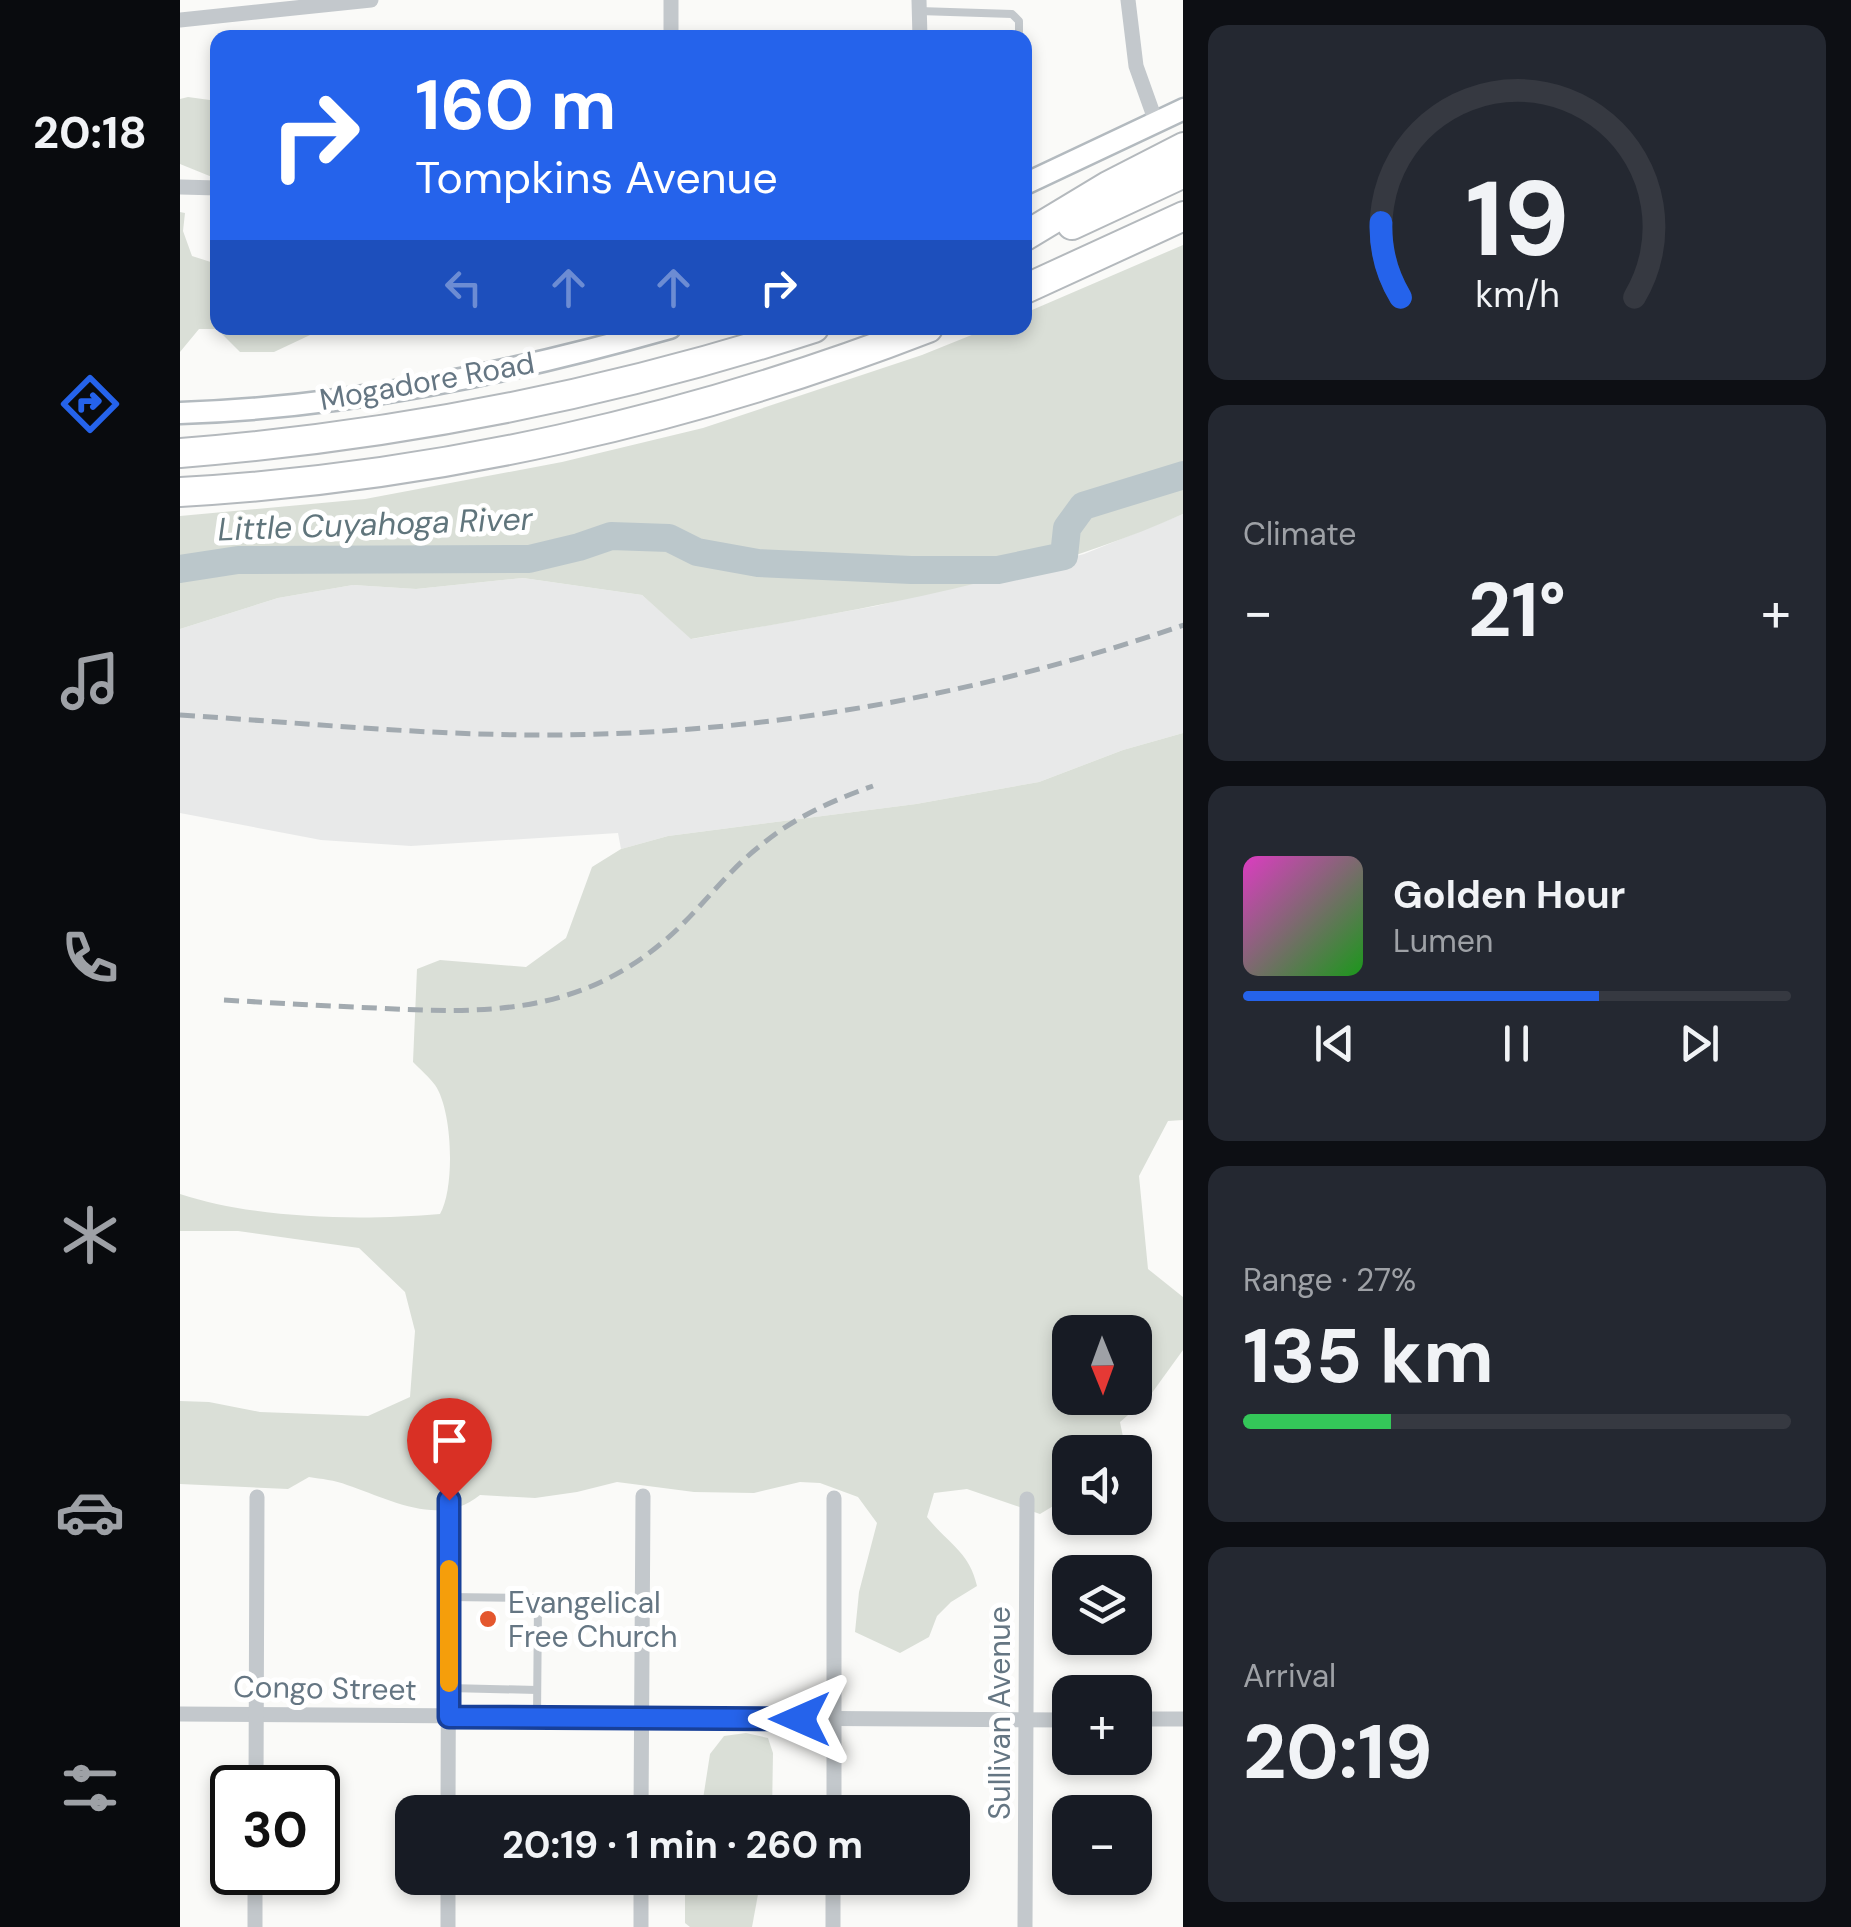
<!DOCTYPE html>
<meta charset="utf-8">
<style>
:root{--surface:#171b24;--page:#242831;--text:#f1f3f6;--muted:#9ea1a6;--line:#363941;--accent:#2563eb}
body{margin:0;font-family:"DM Sans",sans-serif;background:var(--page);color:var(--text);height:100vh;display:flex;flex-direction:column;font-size:38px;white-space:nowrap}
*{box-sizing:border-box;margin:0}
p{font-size:32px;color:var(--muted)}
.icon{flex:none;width:55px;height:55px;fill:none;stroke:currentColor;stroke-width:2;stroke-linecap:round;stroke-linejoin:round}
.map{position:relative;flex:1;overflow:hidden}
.panel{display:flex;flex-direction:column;gap:25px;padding:25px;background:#0d0f14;width:668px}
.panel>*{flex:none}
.top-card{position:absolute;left:30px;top:30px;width:822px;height:305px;border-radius:20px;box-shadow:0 5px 15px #0003;background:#2563eb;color:#fff;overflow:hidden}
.needle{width:65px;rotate:179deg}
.buttons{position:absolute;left:872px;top:1315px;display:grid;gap:20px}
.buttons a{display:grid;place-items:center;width:100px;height:100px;border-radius:20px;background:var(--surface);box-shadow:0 5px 15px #0003;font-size:50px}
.speed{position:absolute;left:30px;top:1765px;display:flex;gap:20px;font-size:50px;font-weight:700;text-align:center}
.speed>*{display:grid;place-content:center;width:130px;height:130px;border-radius:50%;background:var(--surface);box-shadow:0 5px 15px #0003;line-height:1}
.speed .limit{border:5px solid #111;border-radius:15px;background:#fff;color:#111}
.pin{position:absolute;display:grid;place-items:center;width:85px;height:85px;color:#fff;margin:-102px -42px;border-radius:50% 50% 50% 0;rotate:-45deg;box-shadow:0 0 10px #0007}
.pin .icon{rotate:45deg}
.me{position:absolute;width:110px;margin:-55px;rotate:270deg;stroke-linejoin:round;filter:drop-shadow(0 0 8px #0008)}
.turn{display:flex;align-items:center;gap:35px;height:210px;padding:0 40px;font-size:45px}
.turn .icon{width:130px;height:130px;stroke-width:2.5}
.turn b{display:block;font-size:70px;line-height:85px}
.lanes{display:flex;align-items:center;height:95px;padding:0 40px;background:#0003;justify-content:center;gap:50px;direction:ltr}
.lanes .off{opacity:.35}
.big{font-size:75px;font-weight:700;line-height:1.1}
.panel .widget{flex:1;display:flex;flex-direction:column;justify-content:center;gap:15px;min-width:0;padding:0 35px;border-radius:20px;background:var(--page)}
.panel .dial{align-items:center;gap:0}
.dial svg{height:260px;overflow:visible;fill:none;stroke:var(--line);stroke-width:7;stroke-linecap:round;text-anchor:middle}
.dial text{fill:var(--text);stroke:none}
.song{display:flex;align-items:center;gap:30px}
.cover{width:120px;height:120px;border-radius:15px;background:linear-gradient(135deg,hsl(310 70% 55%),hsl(120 70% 35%))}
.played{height:10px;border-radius:5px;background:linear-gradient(90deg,var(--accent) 65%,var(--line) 65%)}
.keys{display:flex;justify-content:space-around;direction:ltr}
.heat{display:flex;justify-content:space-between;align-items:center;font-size:55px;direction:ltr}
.charge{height:15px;border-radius:8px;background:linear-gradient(90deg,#34c759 27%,var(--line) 0)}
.trip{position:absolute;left:215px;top:1795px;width:575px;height:100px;border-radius:20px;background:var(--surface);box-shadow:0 5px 15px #0003;font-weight:700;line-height:100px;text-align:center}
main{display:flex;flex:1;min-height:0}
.tab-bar{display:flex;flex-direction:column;width:180px;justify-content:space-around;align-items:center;background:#090b0e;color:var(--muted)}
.tab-bar .icon{width:70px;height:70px}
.tab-bar .active{color:var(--accent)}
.tab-bar b{font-size:45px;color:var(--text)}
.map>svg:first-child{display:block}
</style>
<main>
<nav class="tab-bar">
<b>20:18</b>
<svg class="icon active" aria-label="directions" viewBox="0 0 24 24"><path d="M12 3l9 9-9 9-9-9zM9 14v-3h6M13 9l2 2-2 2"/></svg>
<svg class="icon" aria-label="music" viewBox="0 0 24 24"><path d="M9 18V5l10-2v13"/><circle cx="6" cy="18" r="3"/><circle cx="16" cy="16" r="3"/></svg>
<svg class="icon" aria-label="phone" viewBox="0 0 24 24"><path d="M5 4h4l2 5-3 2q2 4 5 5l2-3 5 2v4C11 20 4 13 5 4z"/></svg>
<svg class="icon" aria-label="climate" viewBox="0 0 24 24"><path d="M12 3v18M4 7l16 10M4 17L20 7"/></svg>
<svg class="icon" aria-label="car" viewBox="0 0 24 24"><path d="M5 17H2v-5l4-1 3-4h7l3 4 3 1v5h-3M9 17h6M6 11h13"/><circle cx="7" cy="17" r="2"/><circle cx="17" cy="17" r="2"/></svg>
<svg class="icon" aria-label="filters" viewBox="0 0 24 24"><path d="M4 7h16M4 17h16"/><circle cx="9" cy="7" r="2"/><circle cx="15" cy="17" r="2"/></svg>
</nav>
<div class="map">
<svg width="1004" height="1927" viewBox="0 0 1004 1927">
<rect width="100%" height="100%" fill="#fafaf8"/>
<path fill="#e8e9e9" d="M 1003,514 L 1003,733 L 943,750 L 859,782 L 736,804 L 488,836 L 441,849 L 438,833 L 231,846 L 141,840 L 0,813 L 0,629 L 98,598 L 173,585 L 236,589 L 343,578 L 462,595 L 512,639 L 696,606 L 904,554 Z"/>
<g fill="#dadfd7" fill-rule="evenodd">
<path d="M 8,97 L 37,101 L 37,179 L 0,164 L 0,99 Z"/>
<path d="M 0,212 L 5,213 L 3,231 L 12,256 L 37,264 L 38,328 L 145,328 L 94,352 L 60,352 L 37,329 L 19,329 L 0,352 Z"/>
<path d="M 1003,245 L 1003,514 C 849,583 677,610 511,639 L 462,595 L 343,578 L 236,589 L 173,585 L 98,598 L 0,629 L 0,516 L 185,499 L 382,462 L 523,428 L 742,355 L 809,328 L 845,328 L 845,313 Z"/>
<path d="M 1003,733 L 1003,1120 L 988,1121 L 959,1176 L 968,1269 L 1003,1297 L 1003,1350 L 969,1397 L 940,1422 L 946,1452 L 890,1452 L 890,1496 L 860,1514 L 787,1489 L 754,1493 L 747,1517 C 769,1545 789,1551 797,1586 L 771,1602 L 757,1616 L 749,1637 L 720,1653 L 675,1632 L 679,1592 L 697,1523 L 678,1497 L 640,1483 L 620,1482 L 574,1493 L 514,1492 L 437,1482 L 397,1492 L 355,1498 L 300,1495 C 260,1528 209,1499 167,1485 C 155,1480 141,1479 129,1477 L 108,1489 L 0,1484 L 0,1401 L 29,1402 L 80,1412 L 188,1416 L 230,1397 L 235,1331 L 225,1292 L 179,1248 L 58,1231 L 0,1231 L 0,1194 C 76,1219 180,1221 260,1214 C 275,1188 273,1111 255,1085 C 249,1077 240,1069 233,1062 L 237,969 L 260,960 L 346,967 L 386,938 L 412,867 L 441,849 L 488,836 L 736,804 L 859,782 L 943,750 ZM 890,1332 L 955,1332 L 955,1398 L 890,1398 Z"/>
<path d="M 566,1733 L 588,1738 L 593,1753 L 592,1812 L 521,1812 L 530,1754 L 544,1736 Z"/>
<path d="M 505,1878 L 581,1878 L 572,1927 L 510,1927 L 505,1923 Z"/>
</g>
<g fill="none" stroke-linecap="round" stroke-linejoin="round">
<path stroke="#bbc7cb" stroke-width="28" d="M 0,569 L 58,560 L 349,559 L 399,547 L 431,536 L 489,538 L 517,552 L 578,563 L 731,570 L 818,570 L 884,556 L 887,528 L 903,506 L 1004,475"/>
<defs>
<g id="secondary">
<path d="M 845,184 L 1004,109"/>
<path d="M 0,413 C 165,408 331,373 490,328"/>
</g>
<g id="highway">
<path d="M 892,225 L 1004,173"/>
<path d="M 845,236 L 928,186 L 1004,147"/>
<path d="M 845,289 L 1004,216"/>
<path d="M 0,453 C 217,436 427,395 634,328"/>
<path d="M 0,492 C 254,478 511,420 748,328"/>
</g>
</defs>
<use href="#secondary" stroke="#b3babf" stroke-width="25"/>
<use href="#highway" stroke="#b4b9bd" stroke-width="32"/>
<g stroke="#c3c8cc" stroke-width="8">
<path d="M 739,11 L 832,14 L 839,21 L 839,38"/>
<path d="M 269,1597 L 354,1598 L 358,1603 L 357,1716"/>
<path d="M 269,1688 L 357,1690"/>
</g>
<g stroke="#c3c8cc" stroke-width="15">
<path d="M 491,0 L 491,38"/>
<path d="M 739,0 L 740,38"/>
<path d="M 948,0 L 956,66 L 976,122"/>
<path d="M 0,20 L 191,0"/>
<path d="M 0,187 L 38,188"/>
<path d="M 0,1714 L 890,1720"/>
<path d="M 955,1719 L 1004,1719"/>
<path d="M 76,1788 L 77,1497"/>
<path d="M 268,1812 L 269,1500"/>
<path d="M 461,1812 L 463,1496"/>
<path d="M 654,1812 L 654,1498"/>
<path d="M 75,1927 L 75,1872"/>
<path d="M 268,1927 L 268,1878"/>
<path d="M 461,1927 L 461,1878"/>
<path d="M 653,1927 L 653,1878"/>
<path d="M 845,1927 L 847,1499"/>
</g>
<use href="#secondary" stroke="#fff" stroke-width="20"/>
<use href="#highway" stroke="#fff" stroke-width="28"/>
<g stroke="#a2aab0" stroke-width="5" stroke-dasharray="15 8" stroke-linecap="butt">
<path d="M 0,715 C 126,723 252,736 379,735 C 591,733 803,694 1004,625"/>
<path d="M 44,1000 C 95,1003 145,1006 196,1008 C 303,1014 396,1015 483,942 C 518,913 544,874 580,846 C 613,818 653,800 693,786"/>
</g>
</g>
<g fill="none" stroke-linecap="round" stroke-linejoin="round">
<defs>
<path id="route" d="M 269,1500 L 269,1717 L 620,1719"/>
</defs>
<use href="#route" stroke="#184099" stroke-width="25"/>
<use href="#route" stroke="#2563eb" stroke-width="18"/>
<path stroke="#f59e0b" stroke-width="18" d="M 269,1683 L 269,1569"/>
</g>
<circle fill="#e4572e" stroke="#fff" stroke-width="4" cx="308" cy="1619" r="10"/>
<g text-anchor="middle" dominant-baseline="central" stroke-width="10" stroke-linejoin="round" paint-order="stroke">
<g font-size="30" fill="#657683" stroke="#fff">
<text transform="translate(247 381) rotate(-10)">Mogadore Road</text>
<text transform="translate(145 1688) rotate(1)">Congo Street</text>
<text transform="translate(819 1713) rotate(-90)">Sullivan Avenue</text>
</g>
<g font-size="30" fill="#657683" stroke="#fff" text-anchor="start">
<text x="328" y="1602">Evangelical<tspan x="328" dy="34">Free Church</tspan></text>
</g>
<g font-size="32" font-style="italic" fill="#60757c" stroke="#fff">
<text transform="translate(195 524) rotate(-2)">Little Cuyahoga River</text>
</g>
</g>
</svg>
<div class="buttons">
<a><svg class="needle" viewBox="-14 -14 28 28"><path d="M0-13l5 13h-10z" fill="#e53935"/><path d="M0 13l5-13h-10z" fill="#9ea1a6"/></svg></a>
<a><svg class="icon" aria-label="sound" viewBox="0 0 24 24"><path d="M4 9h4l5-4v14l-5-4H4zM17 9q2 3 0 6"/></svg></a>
<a><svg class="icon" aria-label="layers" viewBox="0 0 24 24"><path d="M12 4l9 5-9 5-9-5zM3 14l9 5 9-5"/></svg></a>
<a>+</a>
<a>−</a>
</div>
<div class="speed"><div class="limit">30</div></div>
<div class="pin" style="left:269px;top:1500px;background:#d93025"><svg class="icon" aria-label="arrive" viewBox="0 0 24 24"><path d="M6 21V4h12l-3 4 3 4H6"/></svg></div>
<svg class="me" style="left:620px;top:1719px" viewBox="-20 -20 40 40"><path d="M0-17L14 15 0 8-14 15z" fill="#2563eb" stroke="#fff" stroke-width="4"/></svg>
<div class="trip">20:19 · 1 min · 260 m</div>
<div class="top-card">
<div class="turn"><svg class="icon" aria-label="right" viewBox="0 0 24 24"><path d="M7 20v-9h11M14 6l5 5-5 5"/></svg><div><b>160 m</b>Tompkins Avenue</div></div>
<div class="lanes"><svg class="icon off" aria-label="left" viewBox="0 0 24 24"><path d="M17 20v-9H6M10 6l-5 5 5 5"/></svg><svg class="icon off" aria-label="ahead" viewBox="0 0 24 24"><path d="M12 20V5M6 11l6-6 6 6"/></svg><svg class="icon off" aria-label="ahead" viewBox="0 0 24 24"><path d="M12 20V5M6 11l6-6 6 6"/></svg><svg class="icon" aria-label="right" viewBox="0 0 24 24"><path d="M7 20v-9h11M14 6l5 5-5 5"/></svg></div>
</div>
</div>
<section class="panel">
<div class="widget dial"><svg viewBox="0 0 100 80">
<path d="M14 69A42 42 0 1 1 86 69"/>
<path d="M14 69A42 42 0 0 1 8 46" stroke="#2563eb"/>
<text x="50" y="56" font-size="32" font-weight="700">19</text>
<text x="50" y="72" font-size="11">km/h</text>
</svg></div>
<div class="widget"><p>Climate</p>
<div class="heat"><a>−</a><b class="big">21°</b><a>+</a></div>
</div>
<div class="widget">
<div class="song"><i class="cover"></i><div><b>Golden Hour</b><p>Lumen</p></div></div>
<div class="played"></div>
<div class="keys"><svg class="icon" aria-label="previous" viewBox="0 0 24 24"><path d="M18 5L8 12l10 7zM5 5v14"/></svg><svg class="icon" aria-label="pause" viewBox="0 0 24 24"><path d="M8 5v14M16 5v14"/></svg><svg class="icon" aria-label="next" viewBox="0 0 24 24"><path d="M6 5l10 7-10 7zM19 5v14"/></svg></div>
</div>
<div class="widget"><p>Range · 27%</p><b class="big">135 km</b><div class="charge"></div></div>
<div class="widget"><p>Arrival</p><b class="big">20:19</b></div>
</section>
</main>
